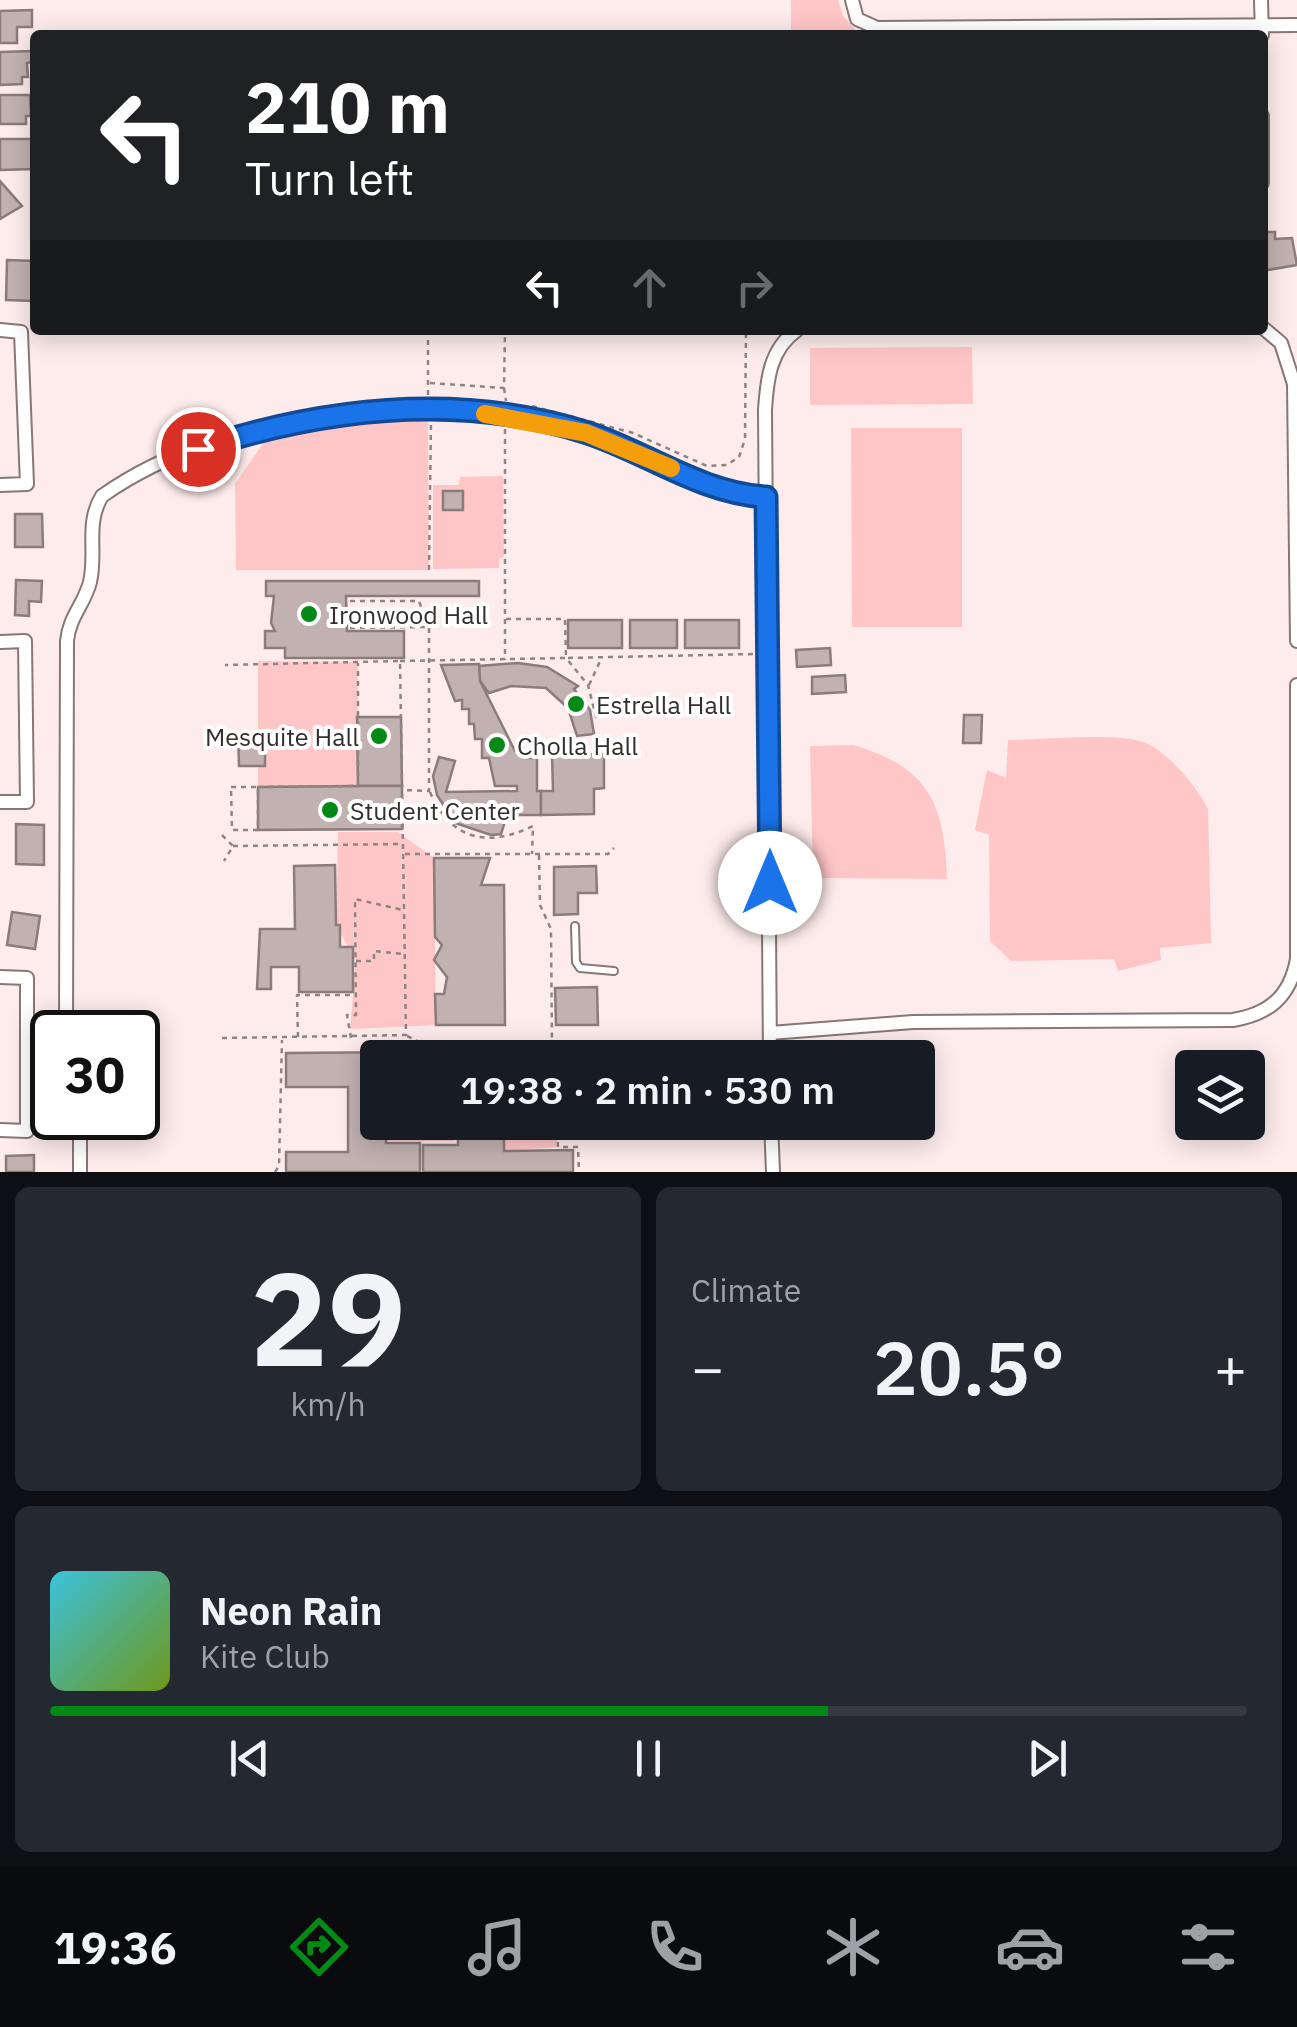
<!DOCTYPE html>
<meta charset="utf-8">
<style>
:root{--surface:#171b24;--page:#242831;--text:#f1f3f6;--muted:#9ea1a6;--line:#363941;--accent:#038a14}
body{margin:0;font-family:"IBM Plex Sans",sans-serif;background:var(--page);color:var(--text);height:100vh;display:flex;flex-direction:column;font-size:38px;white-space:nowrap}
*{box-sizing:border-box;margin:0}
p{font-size:32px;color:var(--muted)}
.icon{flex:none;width:55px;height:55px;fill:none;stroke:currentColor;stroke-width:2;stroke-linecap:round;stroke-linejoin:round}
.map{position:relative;height:1172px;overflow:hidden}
.details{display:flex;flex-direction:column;gap:15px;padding:15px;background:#0d0f14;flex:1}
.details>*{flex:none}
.hud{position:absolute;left:30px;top:30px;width:1238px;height:305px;border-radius:10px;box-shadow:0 5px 25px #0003;background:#202124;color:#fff;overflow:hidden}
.fabs{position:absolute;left:1175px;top:1050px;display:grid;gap:20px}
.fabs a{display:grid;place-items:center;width:90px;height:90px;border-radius:10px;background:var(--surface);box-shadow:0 5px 25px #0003;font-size:50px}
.speed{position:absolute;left:30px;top:1010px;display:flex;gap:20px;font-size:50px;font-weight:700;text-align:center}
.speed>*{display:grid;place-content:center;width:130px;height:130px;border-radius:50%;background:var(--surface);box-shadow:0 5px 25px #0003;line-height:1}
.speed .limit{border:5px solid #111;border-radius:15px;background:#fff;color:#111}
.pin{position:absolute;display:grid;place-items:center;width:85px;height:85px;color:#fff;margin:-42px;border:5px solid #fff;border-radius:50%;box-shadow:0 2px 10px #0007}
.me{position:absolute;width:110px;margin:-55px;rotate:0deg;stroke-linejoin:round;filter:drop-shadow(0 0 8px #0008)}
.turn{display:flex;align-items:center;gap:35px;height:210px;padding:0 50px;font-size:45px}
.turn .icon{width:130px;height:130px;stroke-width:2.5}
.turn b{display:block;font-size:70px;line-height:85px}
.lanes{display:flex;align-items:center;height:95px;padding:0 50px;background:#0003;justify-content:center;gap:50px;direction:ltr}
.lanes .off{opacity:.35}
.big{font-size:75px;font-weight:600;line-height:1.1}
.details .card{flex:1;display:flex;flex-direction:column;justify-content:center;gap:15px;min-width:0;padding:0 35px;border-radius:15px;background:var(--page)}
.details .dial{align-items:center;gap:0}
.dial b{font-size:130px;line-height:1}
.song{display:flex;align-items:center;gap:30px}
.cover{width:120px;height:120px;border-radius:15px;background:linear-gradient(135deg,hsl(190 70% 55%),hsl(80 70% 35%))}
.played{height:10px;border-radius:5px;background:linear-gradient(90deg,var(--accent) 65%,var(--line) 65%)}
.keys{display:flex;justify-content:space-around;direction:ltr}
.heat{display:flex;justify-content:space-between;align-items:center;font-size:55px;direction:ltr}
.details .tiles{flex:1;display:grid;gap:15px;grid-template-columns:1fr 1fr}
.card:last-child{grid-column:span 2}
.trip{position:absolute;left:360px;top:1040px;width:575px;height:100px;border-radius:10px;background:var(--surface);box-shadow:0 5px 25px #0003;font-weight:600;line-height:100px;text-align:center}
.menu{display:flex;height:160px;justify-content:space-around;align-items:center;background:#090b0e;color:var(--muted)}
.menu .icon{width:70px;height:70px}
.menu .active{color:var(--accent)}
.menu b{font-size:45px;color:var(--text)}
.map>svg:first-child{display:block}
</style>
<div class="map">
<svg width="1297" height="1172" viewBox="0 0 1297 1172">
<rect width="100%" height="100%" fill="#feecec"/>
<g fill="#ffc6c7">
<path d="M 791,0 L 838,0 L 843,16 L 860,35 L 791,35 Z"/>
<path d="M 972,347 L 973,404 L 810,405 L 810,348 Z"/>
<path d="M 428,410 L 429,570 L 236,570 L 235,484 L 277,423 Z"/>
<path d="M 851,428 L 962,428 L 962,627 L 852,627 Z"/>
<path d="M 503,476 L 504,557 L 499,558 L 499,568 L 433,569 L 433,485 L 459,485 L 460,477 Z"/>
<path d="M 258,661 L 358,662 L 358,786 L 258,787 Z"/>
<path d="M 1008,740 C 1040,740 1115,732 1143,742 C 1167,750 1197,787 1208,809 L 1211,943 L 1160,948 L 1161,960 L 1118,971 L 1114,959 L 1011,961 L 990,941 L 989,835 L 975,830 L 987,770 L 1006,778 Z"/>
<path d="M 853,745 C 930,768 944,803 947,879 L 813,878 L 810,746 Z"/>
<path d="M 338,832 L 398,832 L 434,858 L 436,1025 L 350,1029 L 356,961 L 336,925 Z"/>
<rect x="387" y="1123" width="67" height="18"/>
<path d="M 504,1123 L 557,1123 L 558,1147 L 504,1151 Z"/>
</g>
<g fill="#c2b1b1" stroke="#8b7b7b" stroke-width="2.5">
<path d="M 32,10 L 32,27 L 17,27 L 17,43 L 0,43 L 0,11 Z"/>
<path d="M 32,51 L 33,62 L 27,63 L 28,77 L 22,77 L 22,84 L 0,85 L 0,52 Z"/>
<path d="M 0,95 L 30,95 L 31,116 L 26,116 L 26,124 L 0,124 Z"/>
<path d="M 0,139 L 35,139 L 35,169 L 0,170 Z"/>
<path d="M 0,181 L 22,206 L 0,219 Z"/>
<path d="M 1262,232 L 1275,232 L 1275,239 L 1292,238 L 1297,265 L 1262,271 Z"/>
<path d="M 7,260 L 35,261 L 34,301 L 6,300 Z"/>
<rect x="443" y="491" width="20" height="19"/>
<path d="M 15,514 L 42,514 L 43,547 L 15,547 Z"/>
<path d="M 16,580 L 42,581 L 41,602 L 29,601 L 29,616 L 15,615 Z"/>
<path d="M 266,581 L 479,581 L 479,596 L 346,596 L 347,631 L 404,631 L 404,658 L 285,658 L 285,648 L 265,648 L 265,631 L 275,631 L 271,623 L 274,596 L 266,596 Z"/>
<rect x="568" y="620" width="54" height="28"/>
<rect x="630" y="620" width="47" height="28"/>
<rect x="685" y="620" width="54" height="28"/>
<path d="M 830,648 L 831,665 L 797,667 L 796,650 Z"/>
<path d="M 518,663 L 547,667 L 578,686 L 574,689 L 590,710 L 594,734 L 577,736 L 568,708 L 546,688 L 511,686 L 489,693 L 480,681 L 479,666 Z"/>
<path d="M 479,664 L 480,681 L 515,751 L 523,751 L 523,758 L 537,758 L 537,791 L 541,791 L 541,815 L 507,815 L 501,834 L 491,835 L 455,823 L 437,795 L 433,776 L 439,757 L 455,761 L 446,792 L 517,791 L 517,786 L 495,786 L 489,758 L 482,758 L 482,739 L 475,739 L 474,724 L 469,724 L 469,709 L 462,709 L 462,700 L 455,701 L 441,665 Z"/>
<path d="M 845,675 L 846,692 L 812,694 L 812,677 Z"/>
<path d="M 964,715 L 982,715 L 981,743 L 963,743 Z"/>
<path d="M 357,717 L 401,717 L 402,786 L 358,786 Z"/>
<path d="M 238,733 L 265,733 L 265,766 L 239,766 Z"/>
<path d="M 604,754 L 604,788 L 594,789 L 594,814 L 541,815 L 541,791 L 553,791 L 552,755 Z"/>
<path d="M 358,786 L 402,786 L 402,829 L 258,830 L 258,787 Z"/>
<path d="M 16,824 L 44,825 L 44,865 L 16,864 Z"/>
<path d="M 434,858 L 490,858 L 481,885 L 504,885 L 505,1025 L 436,1025 L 435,994 L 444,994 L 447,977 L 434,960 L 442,945 L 435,937 Z"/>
<path d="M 335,865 L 336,925 L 340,925 L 340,947 L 353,947 L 353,992 L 299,992 L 299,967 L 271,967 L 271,989 L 257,989 L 260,929 L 295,929 L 294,866 Z"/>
<path d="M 596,866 L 597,893 L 578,893 L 578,914 L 554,915 L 554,867 Z"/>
<path d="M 12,912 L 40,916 L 35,949 L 7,945 Z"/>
<path d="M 597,987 L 598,1025 L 556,1025 L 555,988 Z"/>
<path d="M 557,1051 L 557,1058 L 429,1058 L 429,1052 Z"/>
<path d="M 412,1052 L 412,1058 L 378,1058 L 378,1122 L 386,1122 L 386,1143 L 420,1143 L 420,1172 L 286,1172 L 286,1152 L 348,1152 L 348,1087 L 286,1087 L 286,1053 Z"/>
<path d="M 458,1122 L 504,1122 L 504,1151 L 573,1150 L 573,1172 L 423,1172 L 423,1145 L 458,1145 Z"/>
<path d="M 34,1155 L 34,1172 L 6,1172 L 6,1156 Z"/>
</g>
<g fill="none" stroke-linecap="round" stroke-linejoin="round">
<defs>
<path id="service" d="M 575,926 L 576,962 L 580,968 L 614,971"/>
<g id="minor">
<path d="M 852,0 L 857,19 L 877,28 L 1297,25"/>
<path d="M 1261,0 L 1262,35"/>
<path d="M 1262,116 L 1262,183"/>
<path d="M 1262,327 L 1281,343 L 1294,384 L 1297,641"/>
<path d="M 0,330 L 21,332 L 27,484 L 0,485"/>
<path d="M 0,642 L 25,641 L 27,802 L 0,802"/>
<path d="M 0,977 L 27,978 L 27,1131 L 0,1130"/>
<path d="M 66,1032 L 67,641 C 69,617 85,603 90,582 C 97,553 85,523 102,496 C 228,407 442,387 587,433 C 648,453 701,493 766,497"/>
<path d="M 770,1033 L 913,1022 L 1233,1020 C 1269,1014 1290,997 1297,959 L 1297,685"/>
<path d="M 770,1058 L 765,410 C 767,379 770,349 797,330"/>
<path d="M 771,1122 L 773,1172"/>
<path d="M 80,1172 L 80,1118"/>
</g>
</defs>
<use href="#service" stroke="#877777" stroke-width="10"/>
<use href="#minor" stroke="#877777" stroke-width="16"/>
<g stroke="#8f8484" stroke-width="2.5" stroke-dasharray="5 5" stroke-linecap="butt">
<path d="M 428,330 L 428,398"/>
<path d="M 430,383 L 504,388 L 505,330"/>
<path d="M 504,388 L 506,401"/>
<path d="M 532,406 L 633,433 L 707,466 L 727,465 L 739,457 L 745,439 L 746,330"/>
<path d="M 505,429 L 505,660"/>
<path d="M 429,570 L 431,421"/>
<path d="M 350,601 L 419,601 L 428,626"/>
<path d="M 506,619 L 565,619 L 566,658 L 755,654"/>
<path d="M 350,628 L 429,627 L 429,791 L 403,790"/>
<path d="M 400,661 L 566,658 L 588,685 L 597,721"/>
<path d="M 589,685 L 602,657"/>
<path d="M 231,787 L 258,787 L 258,830 L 232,830 Z"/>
<path d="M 258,787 L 358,786 L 358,663"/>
<path d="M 430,792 C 451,840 487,848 533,826 L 532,854"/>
<path d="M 222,835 L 233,846 L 224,861"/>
<path d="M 233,846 L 402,844"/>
<path d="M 405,854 L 608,854 L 614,848"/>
<path d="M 539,855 L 540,905 L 551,929 L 552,1044"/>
<path d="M 356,961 L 374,961 L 374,951 L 404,954"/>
<path d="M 407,1036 L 426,1045 L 587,1045 L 595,1058"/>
<path d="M 298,1037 L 297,995 L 353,995"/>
<path d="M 222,1038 L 406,1035 L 400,661 L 225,665"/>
<path d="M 351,1038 L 347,1015 L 356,1015 L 355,899 L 403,910"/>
<path d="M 558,1058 L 558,1047"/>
<path d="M 557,1122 L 558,1147 L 578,1147 L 579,1172"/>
<path d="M 275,1172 L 279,1166 L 282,1040"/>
</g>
<use href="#service" stroke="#fff" stroke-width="6"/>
<use href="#minor" stroke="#fff" stroke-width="12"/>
</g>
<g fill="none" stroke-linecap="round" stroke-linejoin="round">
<defs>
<path id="route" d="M 198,449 C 324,408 459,392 588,433 C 648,453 701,493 766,497 L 770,883"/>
</defs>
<use href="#route" stroke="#114b97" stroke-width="25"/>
<use href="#route" stroke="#1a73e8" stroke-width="18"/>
<path stroke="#f59e0b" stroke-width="18" d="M 485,414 L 586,433 L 671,468"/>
</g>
<g fill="#038a14" stroke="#fff" stroke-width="4">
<circle cx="309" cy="614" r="10"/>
<circle cx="576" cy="704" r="10"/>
<circle cx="379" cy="736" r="10"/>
<circle cx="497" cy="745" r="10"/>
<circle cx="330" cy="810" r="10"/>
</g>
<g text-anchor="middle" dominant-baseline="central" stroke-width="8" stroke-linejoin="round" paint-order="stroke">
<g font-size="25" fill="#352e2e" stroke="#fff" text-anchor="start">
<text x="329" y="614">Ironwood Hall</text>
<text x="596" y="704">Estrella Hall</text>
<text x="359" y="736" text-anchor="end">Mesquite Hall</text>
<text x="517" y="745">Cholla Hall</text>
<text x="350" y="810">Student Center</text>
</g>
</g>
</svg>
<div class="fabs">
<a><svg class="icon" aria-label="layers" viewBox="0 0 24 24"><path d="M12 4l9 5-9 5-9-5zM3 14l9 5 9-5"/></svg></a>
</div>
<div class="speed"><div class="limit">30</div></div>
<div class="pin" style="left:198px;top:449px;background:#d93025"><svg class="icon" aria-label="arrive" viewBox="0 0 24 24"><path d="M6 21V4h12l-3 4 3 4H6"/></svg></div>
<svg class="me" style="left:770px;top:883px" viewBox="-20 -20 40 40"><circle r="19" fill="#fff"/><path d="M0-13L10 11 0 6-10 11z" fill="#1a73e8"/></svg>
<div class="trip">19:38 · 2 min · 530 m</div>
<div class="hud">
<div class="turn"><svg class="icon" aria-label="left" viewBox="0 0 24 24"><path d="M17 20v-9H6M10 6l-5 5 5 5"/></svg><div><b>210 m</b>Turn left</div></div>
<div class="lanes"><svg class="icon" aria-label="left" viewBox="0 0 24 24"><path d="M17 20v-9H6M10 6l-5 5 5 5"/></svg><svg class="icon off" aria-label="ahead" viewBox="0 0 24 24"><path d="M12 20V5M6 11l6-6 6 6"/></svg><svg class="icon off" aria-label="right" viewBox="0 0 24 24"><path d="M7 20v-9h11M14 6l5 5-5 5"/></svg></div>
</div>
</div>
<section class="details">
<div class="tiles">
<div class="card dial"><b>29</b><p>km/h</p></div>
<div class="card"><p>Climate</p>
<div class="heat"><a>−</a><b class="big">20.5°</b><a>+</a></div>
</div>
<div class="card">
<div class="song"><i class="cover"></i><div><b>Neon Rain</b><p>Kite Club</p></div></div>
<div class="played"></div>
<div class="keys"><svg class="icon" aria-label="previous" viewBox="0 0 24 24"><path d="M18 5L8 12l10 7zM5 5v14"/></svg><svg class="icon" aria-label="pause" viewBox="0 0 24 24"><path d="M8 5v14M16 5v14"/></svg><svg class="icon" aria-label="next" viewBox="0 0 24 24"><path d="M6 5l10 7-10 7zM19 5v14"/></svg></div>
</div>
</div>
</section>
<nav class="menu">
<b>19:36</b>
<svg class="icon active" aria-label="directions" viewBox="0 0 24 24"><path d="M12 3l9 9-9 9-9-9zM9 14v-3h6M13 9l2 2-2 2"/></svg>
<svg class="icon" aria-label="music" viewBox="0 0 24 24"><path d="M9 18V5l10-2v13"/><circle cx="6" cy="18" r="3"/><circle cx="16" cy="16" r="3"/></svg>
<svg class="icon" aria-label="phone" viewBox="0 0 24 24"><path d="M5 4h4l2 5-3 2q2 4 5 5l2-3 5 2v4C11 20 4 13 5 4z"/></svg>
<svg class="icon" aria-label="climate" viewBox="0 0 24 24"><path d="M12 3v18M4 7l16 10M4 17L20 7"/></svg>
<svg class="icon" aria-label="car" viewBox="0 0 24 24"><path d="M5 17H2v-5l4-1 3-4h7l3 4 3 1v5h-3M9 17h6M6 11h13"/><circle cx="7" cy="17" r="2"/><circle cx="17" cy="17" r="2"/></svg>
<svg class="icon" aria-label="filters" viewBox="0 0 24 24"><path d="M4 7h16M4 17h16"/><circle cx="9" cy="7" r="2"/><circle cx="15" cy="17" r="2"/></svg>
</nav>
